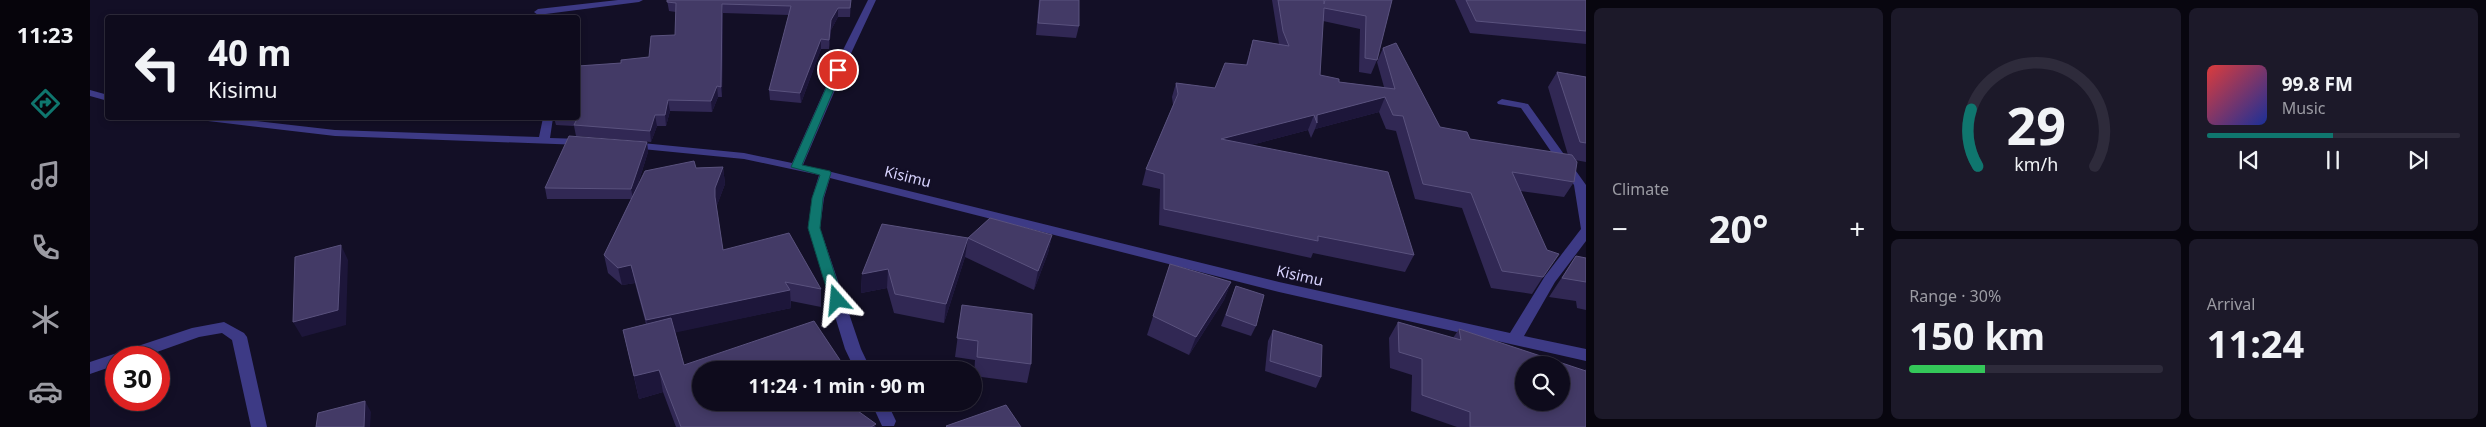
<!DOCTYPE html>
<meta charset="utf-8">
<style>
:root{--surface:#0e0b1c;--page:#1c1929;--text:#f1f3f6;--muted:#9b9ba3;--line:#2e2b3b;--accent:#0f766e}
body{margin:0;font-family:"Noto Sans",sans-serif;background:var(--page);color:var(--text);height:100vh;display:flex;flex-direction:column;font-size:19px;white-space:nowrap}
*{box-sizing:border-box;margin:0}
p{font-size:16px;color:var(--muted)}
.icon{flex:none;width:28px;height:28px;fill:none;stroke:currentColor;stroke-width:2;stroke-linecap:round;stroke-linejoin:round}
.map{position:relative;flex:1;overflow:hidden}
.details{display:flex;flex-direction:column;gap:8px;padding:8px;background:#08060f;width:900px}
.details>*{flex:none}
.hud{position:absolute;left:15px;top:15px;width:475px;height:105px;border-radius:5px;box-shadow:0 2px 8px #0003,0 0 0 1px var(--line);background:#0e0b1c;color:var(--text);overflow:hidden}
.controls{position:absolute;left:1425px;top:356px;display:grid;gap:10px}
.controls a{display:grid;place-items:center;width:55px;height:55px;border-radius:50%;background:var(--surface);box-shadow:0 2px 8px #0003,0 0 0 1px var(--line);font-size:25px}
.speed{position:absolute;left:15px;top:346px;display:flex;gap:10px;font-size:25px;font-weight:700;text-align:center}
.speed>*{display:grid;place-content:center;width:65px;height:65px;border-radius:50%;background:var(--surface);box-shadow:0 2px 8px #0003,0 0 0 1px var(--line);line-height:1}
.speed .limit{border:8px solid #d22;background:#fff;color:#111}
.pin{position:absolute;display:grid;place-items:center;width:42px;height:42px;color:#fff;margin:-21px;border:2px solid #fff;border-radius:50%;box-shadow:0 1px 5px #0007}
.me{position:absolute;width:55px;margin:-28px;rotate:342deg;stroke-linejoin:round;filter:drop-shadow(0 0 4px #0008)}
.turn{display:flex;align-items:center;gap:18px;height:105px;padding:0 20px;font-size:22px}
.turn .icon{width:65px;height:65px;stroke-width:2.5}
.turn b{display:block;font-size:35px;line-height:42px}
.big{font-size:38px;font-weight:700;line-height:1.1}
.details .widget{flex:1;display:flex;flex-direction:column;justify-content:center;gap:8px;min-width:0;padding:0 18px;border-radius:8px;background:var(--page)}
.details .dial{align-items:center;gap:0}
.dial svg{height:130px;overflow:visible;fill:none;stroke:var(--line);stroke-width:7;stroke-linecap:round;text-anchor:middle}
.dial text{fill:var(--text);stroke:none}
.song{display:flex;align-items:center;gap:15px}
.cover{width:60px;height:60px;border-radius:8px;background:linear-gradient(135deg,hsl(0 70% 55%),hsl(230 70% 35%))}
.played{height:5px;border-radius:2px;background:linear-gradient(90deg,var(--accent) 50%,var(--line) 50%)}
.keys{display:flex;justify-content:space-around;direction:ltr}
.heat{display:flex;justify-content:space-between;align-items:center;font-size:28px;direction:ltr}
.charge{height:8px;border-radius:4px;background:linear-gradient(90deg,#34c759 30%,var(--line) 0)}
.details .tiles{flex:1;display:grid;gap:8px;grid-template-columns:repeat(3,1fr)}
.widget:first-child{grid-row:span 2}
.trip{position:absolute;left:602px;top:361px;width:290px;height:50px;border-radius:25px;background:var(--surface);box-shadow:0 2px 8px #0003,0 0 0 1px var(--line);font-weight:700;line-height:50px;text-align:center}
main{display:flex;flex:1;min-height:0}
.dock{display:flex;flex-direction:column;width:90px;justify-content:space-around;align-items:center;background:#06040b;color:var(--muted)}
.dock .icon{width:35px;height:35px}
.dock .active{color:var(--accent)}
.dock b{font-size:22px;color:var(--text)}
.map>svg:first-child{display:block}
</style>
<main>
<nav class="dock">
<b>11:23</b>
<svg class="icon active" aria-label="directions" viewBox="0 0 24 24"><path d="M12 3l9 9-9 9-9-9zM9 14v-3h6M13 9l2 2-2 2"/></svg>
<svg class="icon" aria-label="music" viewBox="0 0 24 24"><path d="M9 18V5l10-2v13"/><circle cx="6" cy="18" r="3"/><circle cx="16" cy="16" r="3"/></svg>
<svg class="icon" aria-label="phone" viewBox="0 0 24 24"><path d="M5 4h4l2 5-3 2q2 4 5 5l2-3 5 2v4C11 20 4 13 5 4z"/></svg>
<svg class="icon" aria-label="climate" viewBox="0 0 24 24"><path d="M12 3v18M4 7l16 10M4 17L20 7"/></svg>
<svg class="icon" aria-label="car" viewBox="0 0 24 24"><path d="M5 17H2v-5l4-1 3-4h7l3 4 3 1v5h-3M9 17h6M6 11h13"/><circle cx="7" cy="17" r="2"/><circle cx="17" cy="17" r="2"/></svg>
</nav>
<div class="map">
<svg width="1496" height="427" viewBox="0 0 1496 427">
<rect width="100%" height="100%" fill="#130f26"/>
<g fill="none" stroke-linecap="round" stroke-linejoin="round">
<g fill="#3d3a85" fill-rule="evenodd">
<path d="M 528,0 L 553,0 L 549,2 L 448,15 L 444,12 L 448,9 Z"/>
<path d="M 778,0 L 786,0 L 757,62 L 713,165 L 1189,282 L 1420,333 L 1455,276 L 1491,229 L 1484,185 L 1431,108 L 1408,104 L 1407,102 L 1412,99 L 1438,104 L 1496,185 L 1496,241 L 1465,282 L 1434,336 L 1496,349 L 1496,361 L 1189,292 L 740,178 L 734,198 L 730,228 L 771,349 L 781,370 L 765,370 L 755,349 L 718,228 L 722,198 L 729,175 L 654,159 L 542,148 L 536,145 L 542,142 L 654,153 L 702,163 L 747,62 Z"/>
<path d="M 0,90 L 18,95 L 18,101 L 0,96 Z"/>
<path d="M 113,118 L 141,118 L 245,130 L 449,137 L 453,118 L 463,118 L 460,138 L 492,139 L 498,142 L 492,145 L 245,136 L 118,121 Z"/>
<path d="M 134,322 L 154,333 L 157,337 L 177,427 L 161,427 L 142,340 L 132,333 L 109,337 L 50,358 L 26,358 L 26,365 L 0,374 L 0,362 L 102,328 Z"/>
<path d="M 781,402 L 797,402 L 806,421 L 804,426 L 792,426 Z"/>
</g>
</g>
<g fill="#312854">
<path d="M 577,0 L 761,0 L 760,17 L 748,17 L 741,30 L 739,49 L 731,49 L 711,103 L 680,100 L 679,90 L 699,15 L 633,13 L 632,97 L 628,97 L 622,112 L 580,111 L 576,126 L 567,126 L 561,142 L 486,136 L 484,126 L 466,125 L 464,118 L 488,118 L 488,66 L 531,63 L 559,57 L 585,35 L 586,12 L 579,11 Z"/>
<path d="M 949,0 L 989,0 L 989,26 L 986,38 L 946,35 Z"/>
<path d="M 1182,0 L 1302,0 L 1287,60 L 1281,74 L 1269,72 L 1270,29 L 1233,21 L 1230,75 L 1249,82 L 1294,87 L 1287,62 L 1293,48 L 1350,127 L 1380,139 L 1478,155 L 1458,87 L 1467,72 L 1496,77 L 1496,162 L 1485,160 L 1484,182 L 1474,197 L 1430,191 L 1453,277 L 1442,294 L 1401,288 L 1372,208 L 1325,199 L 1306,131 L 1296,129 L 1289,112 L 1225,129 L 1221,138 L 1218,130 L 1161,145 L 1324,255 L 1315,272 L 1223,253 L 1221,258 L 1069,225 L 1070,189 L 1052,185 L 1056,169 L 1083,105 L 1082,97 L 1086,83 L 1125,88 L 1156,65 L 1163,40 L 1189,44 Z"/>
<path d="M 1365,0 L 1496,0 L 1496,44 L 1380,33 Z"/>
<path d="M 557,142 L 558,152 L 547,187 L 606,168 L 633,167 L 635,184 L 627,205 L 627,210 L 633,250 L 731,289 L 731,307 L 701,301 L 701,308 L 585,332 L 594,365 L 761,406 L 786,427 L 586,427 L 573,392 L 549,399 L 533,330 L 556,324 L 545,283 L 532,285 L 518,273 L 514,255 L 541,199 L 457,199 L 455,188 Z"/>
<path d="M 962,235 L 958,253 L 944,290 L 875,257 L 854,323 L 804,313 L 797,288 L 771,293 L 772,274 L 878,238 Z"/>
<path d="M 1486,256 L 1496,258 L 1496,310 L 1487,308 L 1486,301 L 1459,297 Z"/>
<path d="M 1080,264 L 1141,282 L 1134,300 L 1099,355 L 1057,335 Z"/>
<path d="M 1146,286 L 1166,326 L 1161,336 L 1131,326 Z"/>
<path d="M 872,305 L 941,364 L 937,383 L 884,376 L 885,360 L 865,357 Z"/>
<path d="M 1308,322 L 1363,338 L 1369,329 L 1494,371 L 1496,369 L 1496,427 L 1367,427 L 1321,411 L 1322,375 L 1300,368 L 1299,338 Z"/>
<path d="M 1183,330 L 1231,377 L 1226,388 L 1175,371 L 1178,341 Z"/>
</g>
<g fill="#1d163a">
<path d="M 632,4 L 633,13 L 632,97 L 631,87 Z"/>
<path d="M 748,8 L 748,17 L 741,30 L 739,49 L 739,40 L 741,20 Z"/>
<path d="M 731,39 L 731,49 L 711,103 L 710,93 Z"/>
<path d="M 627,86 L 628,97 L 622,112 L 621,101 Z"/>
<path d="M 1295,97 L 1289,112 L 1225,129 L 1227,123 L 1227,115 Z"/>
<path d="M 578,100 L 580,111 L 576,126 L 575,115 Z"/>
<path d="M 565,115 L 567,126 L 561,142 L 560,131 Z"/>
<path d="M 1224,115 L 1218,130 L 1126,154 L 1131,139 Z"/>
<path d="M 557,142 L 558,152 L 543,199 L 541,189 Z"/>
<path d="M 633,167 L 635,184 L 627,205 L 627,214 L 625,197 L 625,188 Z"/>
<path d="M 962,235 L 958,253 L 944,290 L 948,271 Z"/>
<path d="M 878,238 L 875,257 L 854,323 L 856,304 Z"/>
<path d="M 251,245 L 258,260 L 256,325 L 212,337 L 203,322 Z"/>
<path d="M 541,265 L 545,283 L 532,285 L 528,268 Z"/>
<path d="M 798,269 L 797,288 L 771,293 L 772,274 Z"/>
<path d="M 1141,282 L 1134,300 L 1099,355 L 1106,337 Z"/>
<path d="M 700,290 L 701,308 L 560,338 L 556,320 Z"/>
<path d="M 569,370 L 573,392 L 549,399 L 544,376 Z"/>
<path d="M 275,401 L 281,412 L 280,427 L 274,427 L 273,426 Z"/>
</g>
<g fill="#433a66" stroke="#5a527e" fill-rule="evenodd">
<path d="M 577,0 L 761,0 L 760,8 L 748,8 L 741,20 L 739,40 L 731,39 L 710,93 L 679,90 L 701,6 L 632,4 L 631,87 L 627,86 L 621,101 L 578,100 L 575,115 L 565,115 L 560,131 L 484,125 L 489,115 L 488,115 L 488,66 L 531,63 L 531,60 L 559,57 L 561,36 L 585,35 L 586,3 L 577,2 Z"/>
<path d="M 950,0 L 989,0 L 989,26 L 948,23 Z"/>
<path d="M 1188,0 L 1234,0 L 1234,4 L 1235,0 L 1302,0 L 1287,60 L 1275,58 L 1276,16 L 1234,8 L 1230,75 L 1249,79 L 1249,82 L 1305,89 L 1293,48 L 1306,43 L 1350,127 L 1377,132 L 1380,139 L 1482,155 L 1487,162 L 1484,182 L 1422,172 L 1457,250 L 1469,254 L 1453,277 L 1412,271 L 1381,193 L 1333,184 L 1313,116 L 1303,115 L 1295,97 L 1227,115 L 1227,123 L 1224,115 L 1131,139 L 1298,172 L 1324,255 L 1228,236 L 1228,241 L 1074,209 L 1074,174 L 1056,169 L 1088,94 L 1086,83 L 1125,88 L 1135,63 L 1157,65 L 1163,40 L 1199,46 L 1193,31 Z"/>
<path d="M 1376,0 L 1496,0 L 1496,31 L 1386,21 Z"/>
<path d="M 1467,72 L 1496,77 L 1496,143 L 1490,142 Z"/>
<path d="M 479,136 L 557,142 L 541,189 L 455,188 Z"/>
<path d="M 604,161 L 606,168 L 633,167 L 625,188 L 625,197 L 633,250 L 699,233 L 731,289 L 695,282 L 700,290 L 556,320 L 541,265 L 528,268 L 514,255 L 555,171 Z"/>
<path d="M 900,218 L 962,235 L 948,271 L 878,238 Z"/>
<path d="M 792,224 L 878,238 L 856,304 L 805,294 L 798,269 L 772,274 Z"/>
<path d="M 251,245 L 248,310 L 203,322 L 205,257 Z"/>
<path d="M 1486,256 L 1496,258 L 1496,282 L 1472,278 Z"/>
<path d="M 1080,264 L 1141,282 L 1106,337 L 1063,316 Z"/>
<path d="M 1146,286 L 1174,295 L 1166,326 L 1136,315 Z"/>
<path d="M 872,305 L 942,314 L 941,364 L 887,357 L 888,341 L 867,338 Z"/>
<path d="M 581,318 L 594,365 L 724,321 L 754,366 L 754,370 L 611,370 L 611,402 L 760,402 L 761,406 L 786,424 L 781,427 L 591,427 L 569,370 L 544,376 L 533,330 Z"/>
<path d="M 1308,322 L 1371,340 L 1369,329 L 1496,371 L 1496,427 L 1380,427 L 1380,412 L 1332,395 L 1332,359 L 1309,352 ZM 1434,365 L 1471,365 L 1471,402 L 1434,402 Z"/>
<path d="M 1183,330 L 1232,345 L 1231,377 L 1180,361 Z"/>
<path d="M 275,401 L 274,427 L 226,427 L 228,413 Z"/>
<path d="M 916,405 L 931,427 L 857,427 L 856,426 Z"/>
</g>
<path fill="#0f766e" stroke="#0a4d48" d="M 745,68 L 752,70 L 712,165 L 740,171 L 741,173 L 733,198 L 730,228 L 753,300 L 747,304 L 740,300 L 718,228 L 722,198 L 730,175 L 701,167 Z"/>
<g text-anchor="middle" dominant-baseline="central" stroke-width="5" stroke-linejoin="round" paint-order="stroke">
<g font-size="15" fill="#d9d4ff" stroke="#130f26">
<text transform="translate(818 176) rotate(14)">Kisimu</text>
<text transform="translate(1210 275) rotate(13)">Kisimu</text>
</g>
</g>
</svg>
<div class="controls">
<a><svg class="icon" aria-label="search" viewBox="0 0 24 24"><circle cx="10" cy="10" r="6"/><path d="M15 15l6 6"/></svg></a>
</div>
<div class="speed"><div class="limit">30</div></div>
<div class="pin" style="left:748px;top:70px;background:#d93025"><svg class="icon" aria-label="arrive" viewBox="0 0 24 24"><path d="M6 21V4h12l-3 4 3 4H6"/></svg></div>
<svg class="me" style="left:747px;top:300px" viewBox="-20 -20 40 40"><path d="M0-17L14 15 0 8-14 15z" fill="#0f766e" stroke="#fff" stroke-width="4"/></svg>
<div class="trip">11:24 · 1 min · 90 m</div>
<div class="hud">
<div class="turn"><svg class="icon" aria-label="left" viewBox="0 0 24 24"><path d="M17 20v-9H6M10 6l-5 5 5 5"/></svg><div><b>40 m</b>Kisimu</div></div>
</div>
</div>
<section class="details">
<div class="tiles">
<div class="widget"><p>Climate</p>
<div class="heat"><a>−</a><b class="big">20°</b><a>+</a></div>
</div>
<div class="widget dial"><svg viewBox="0 0 100 80">
<path d="M14 69A42 42 0 1 1 86 69"/>
<path d="M14 69A42 42 0 0 1 10 34" stroke="#0f766e"/>
<text x="50" y="56" font-size="32" font-weight="700">29</text>
<text x="50" y="72" font-size="11">km/h</text>
</svg></div>
<div class="widget">
<div class="song"><i class="cover"></i><div><b>99.8 FM</b><p>Music</p></div></div>
<div class="played"></div>
<div class="keys"><svg class="icon" aria-label="previous" viewBox="0 0 24 24"><path d="M18 5L8 12l10 7zM5 5v14"/></svg><svg class="icon" aria-label="pause" viewBox="0 0 24 24"><path d="M8 5v14M16 5v14"/></svg><svg class="icon" aria-label="next" viewBox="0 0 24 24"><path d="M6 5l10 7-10 7zM19 5v14"/></svg></div>
</div>
<div class="widget"><p>Range · 30%</p><b class="big">150 km</b><div class="charge"></div></div>
<div class="widget"><p>Arrival</p><b class="big">11:24</b></div>
</div>
</section>
</main>
